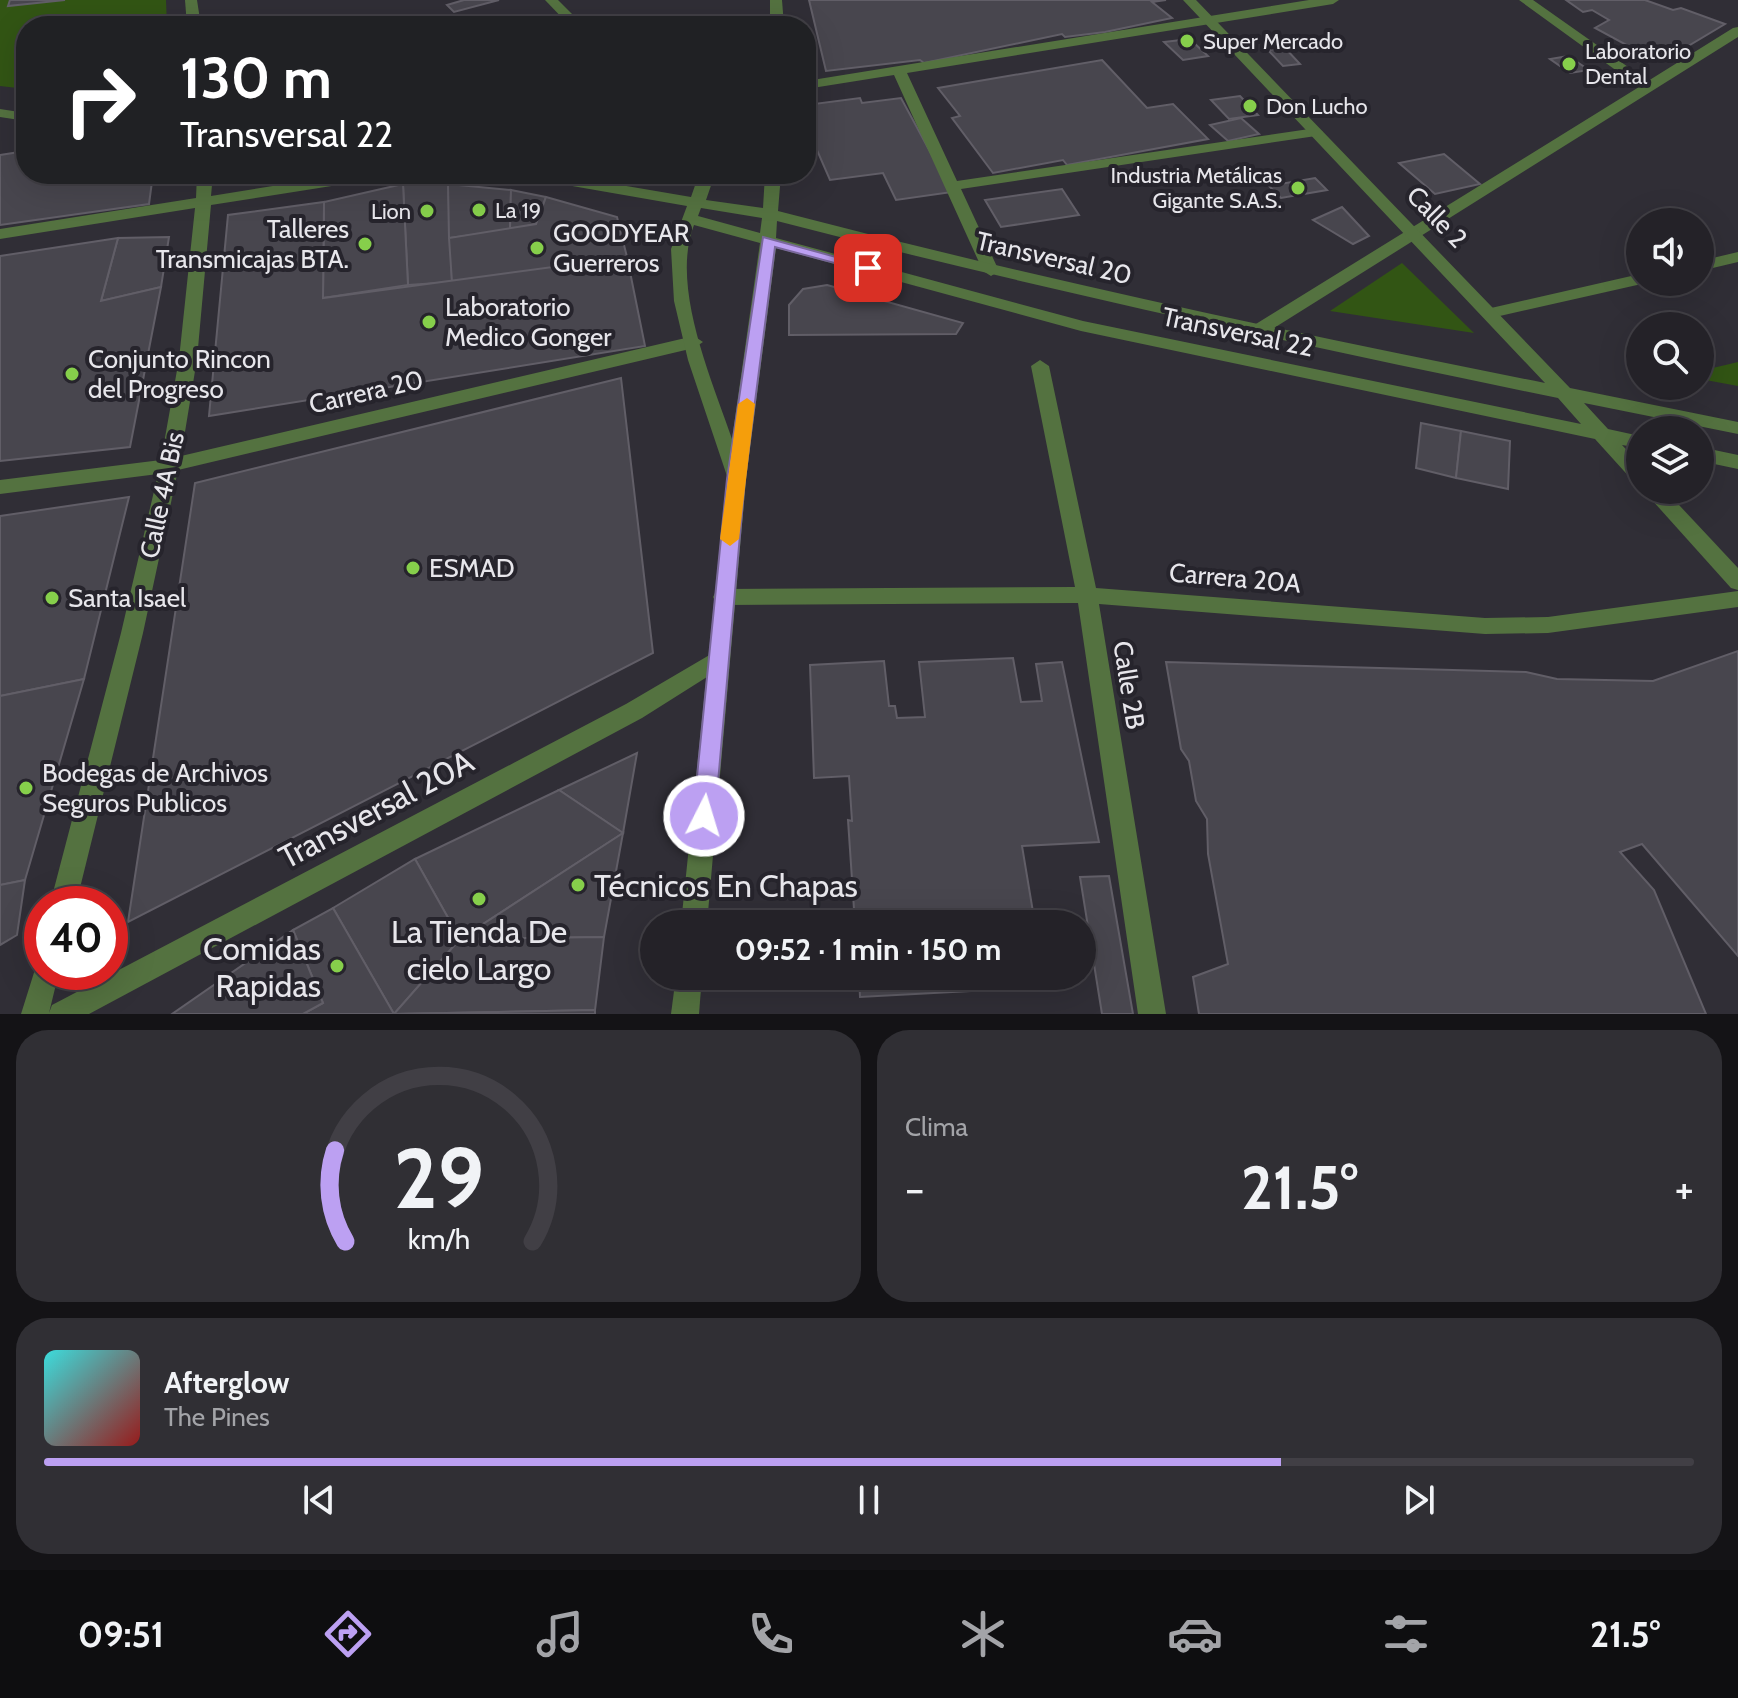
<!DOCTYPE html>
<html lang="es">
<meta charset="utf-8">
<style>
:root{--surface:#242228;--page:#302f34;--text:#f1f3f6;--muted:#a3a4a8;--line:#413f45;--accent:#bca0f2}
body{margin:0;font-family:Cabin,sans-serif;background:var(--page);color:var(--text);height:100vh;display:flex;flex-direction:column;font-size:30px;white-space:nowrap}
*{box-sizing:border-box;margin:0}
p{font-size:26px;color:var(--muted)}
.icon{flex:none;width:44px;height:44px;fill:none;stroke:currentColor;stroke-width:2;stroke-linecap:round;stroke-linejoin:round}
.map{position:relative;height:1014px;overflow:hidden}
.drawer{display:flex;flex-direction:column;gap:16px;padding:16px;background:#141316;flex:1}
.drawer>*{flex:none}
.hud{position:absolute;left:16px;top:16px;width:800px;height:168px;border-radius:32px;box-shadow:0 8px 32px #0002,0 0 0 2px var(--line);background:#202124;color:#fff;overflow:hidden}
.buttons{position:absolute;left:1626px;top:208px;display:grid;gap:16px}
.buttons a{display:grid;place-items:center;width:88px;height:88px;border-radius:50%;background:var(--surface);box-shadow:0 8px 32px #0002,0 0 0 2px var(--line);font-size:40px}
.speed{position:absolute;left:24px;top:886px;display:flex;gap:16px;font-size:40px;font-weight:700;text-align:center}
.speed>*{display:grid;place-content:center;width:104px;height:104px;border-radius:50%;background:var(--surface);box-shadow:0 8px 32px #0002,0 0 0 2px var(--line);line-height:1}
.speed .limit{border:12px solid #d22;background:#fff;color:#111}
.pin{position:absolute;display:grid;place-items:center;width:68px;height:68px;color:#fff;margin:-34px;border-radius:16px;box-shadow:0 4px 12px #0006}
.me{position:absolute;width:88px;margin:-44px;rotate:5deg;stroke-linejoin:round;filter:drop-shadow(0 0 6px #0008)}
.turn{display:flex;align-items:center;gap:28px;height:168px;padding:0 32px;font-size:36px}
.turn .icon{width:104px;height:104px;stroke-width:2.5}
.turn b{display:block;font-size:56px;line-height:68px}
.big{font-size:60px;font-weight:700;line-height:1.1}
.drawer .card{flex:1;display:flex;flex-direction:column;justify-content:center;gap:12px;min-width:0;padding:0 28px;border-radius:32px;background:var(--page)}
.drawer .dial{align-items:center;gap:0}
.dial svg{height:208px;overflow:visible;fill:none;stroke:var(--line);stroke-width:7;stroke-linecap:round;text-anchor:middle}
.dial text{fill:var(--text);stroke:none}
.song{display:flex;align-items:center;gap:24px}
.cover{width:96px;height:96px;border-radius:12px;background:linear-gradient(135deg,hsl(180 70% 55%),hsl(0 70% 35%))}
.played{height:8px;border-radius:4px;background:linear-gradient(90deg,var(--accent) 75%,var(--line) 75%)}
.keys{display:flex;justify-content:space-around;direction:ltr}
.heat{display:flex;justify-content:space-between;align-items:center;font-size:44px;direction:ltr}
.drawer .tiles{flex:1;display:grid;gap:16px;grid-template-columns:1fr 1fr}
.card:last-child{grid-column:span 2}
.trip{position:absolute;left:640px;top:910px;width:456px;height:80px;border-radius:40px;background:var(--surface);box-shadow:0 8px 32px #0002,0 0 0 2px var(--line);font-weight:700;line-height:80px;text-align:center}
.tabs{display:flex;height:128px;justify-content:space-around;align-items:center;background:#0e0e10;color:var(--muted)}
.tabs .icon{width:56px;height:56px}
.tabs .on{color:var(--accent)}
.tabs b{font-size:36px;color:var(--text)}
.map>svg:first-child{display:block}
</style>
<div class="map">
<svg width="1738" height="1014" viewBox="0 0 1738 1014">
<rect width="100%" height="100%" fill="#302e36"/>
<g fill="#325514">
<path d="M 0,0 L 166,0 L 167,26 L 26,26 L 26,89 L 0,86 Z"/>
<path d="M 1402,263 L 1474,333 L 1330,311 Z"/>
<path d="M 1738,362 L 1738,386 L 1700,379 L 1700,371 Z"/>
</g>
<g fill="#48464e" stroke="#615e67" stroke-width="2">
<path d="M 10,0 L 65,0 L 8,6 Z"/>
<path d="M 464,0 L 499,0 L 454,12 L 447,5 Z"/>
<path d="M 809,0 L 1166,0 L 1152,2 L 1172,18 L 1105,32 L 1065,37 L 1062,34 L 924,63 L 920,60 L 826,71 Z"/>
<path d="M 1566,0 L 1645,0 L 1673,10 L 1681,8 L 1725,24 L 1668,58 L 1656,61 L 1595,28 L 1609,20 L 1592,10 L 1583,12 Z"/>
<path d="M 1181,40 L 1194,43 L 1208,56 L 1183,60 L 1164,42 Z"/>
<path d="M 1285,48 L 1300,64 L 1283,66 L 1268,50 Z"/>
<path d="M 1568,56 L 1589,70 L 1570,73 L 1550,59 Z"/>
<path d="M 1102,60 L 1147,108 L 1173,104 L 1208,139 L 1067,165 L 1063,160 L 993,173 L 952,118 L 960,116 L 938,88 Z"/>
<path d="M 1240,96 L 1258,115 L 1229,119 L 1211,100 Z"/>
<path d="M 860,98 L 862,103 L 901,98 L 952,192 L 896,200 L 883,173 L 830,180 L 806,125 L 810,123 L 806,105 Z"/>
<path d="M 1241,118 L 1259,134 L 1228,141 L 1210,125 Z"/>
<path d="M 26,151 L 26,174 L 153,174 L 149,204 L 0,225 L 0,155 Z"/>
<path d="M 1444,154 L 1480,184 L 1435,194 L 1399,163 Z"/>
<path d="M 1315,178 L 1327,190 L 1281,198 L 1269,186 Z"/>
<path d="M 403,184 L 448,184 L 452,282 L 408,285 Z"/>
<path d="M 403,184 L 408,285 L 323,298 L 324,202 Z"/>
<path d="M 448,184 L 511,190 L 510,230 L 449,238 Z"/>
<path d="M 1062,189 L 1079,215 L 1001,227 L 985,200 Z"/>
<path d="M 511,190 L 546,197 L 536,224 L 510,230 Z"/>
<path d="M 546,197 L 617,217 L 627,257 L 452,282 L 449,238 L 536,224 Z"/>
<path d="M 324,202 L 323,298 L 627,257 L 645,346 L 209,416 L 228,215 Z"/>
<path d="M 1342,207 L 1369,236 L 1353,244 L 1313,220 Z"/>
<path d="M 169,237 L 161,287 L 101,301 L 118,238 Z"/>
<path d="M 118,238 L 101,301 L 161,287 L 130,447 L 0,461 L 0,256 Z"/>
<path d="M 827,285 L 963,323 L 956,334 L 789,335 L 789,305 L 803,289 Z"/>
<path d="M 621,378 L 653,653 L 128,922 L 195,483 Z"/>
<path d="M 1421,423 L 1461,431 L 1456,478 L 1416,468 Z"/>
<path d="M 1461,431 L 1510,441 L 1508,489 L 1456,478 Z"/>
<path d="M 129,497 L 84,679 L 0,696 L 0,516 Z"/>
<path d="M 1738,651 L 1738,956 L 1642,844 L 1620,852 L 1654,890 L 1706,1014 L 1199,1014 L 1193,977 L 1228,964 L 1208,854 L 1207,819 L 1196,801 L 1189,761 L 1181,749 L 1166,662 L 1526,672 L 1557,679 L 1653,681 Z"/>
<path d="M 1013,658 L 1021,702 L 1042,701 L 1036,664 L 1062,662 L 1099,842 L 1022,846 L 1035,924 L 855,924 L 848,820 L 852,821 L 849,776 L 814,778 L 810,665 L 884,661 L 889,706 L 895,706 L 897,718 L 925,717 L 919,662 Z"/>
<path d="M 84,679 L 25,880 L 0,885 L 0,696 Z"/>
<path d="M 637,753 L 623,833 L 559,790 Z"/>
<path d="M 559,790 L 623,833 L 460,939 L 415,859 Z"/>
<path d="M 623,833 L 604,937 L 460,939 Z"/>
<path d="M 415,859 L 460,939 L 394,1014 L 333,908 Z"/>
<path d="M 1109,876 L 1133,1014 L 1102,1014 L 1080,877 Z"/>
<path d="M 25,880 L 17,935 L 0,945 L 0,885 Z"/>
<path d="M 333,908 L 394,1014 L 303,1014 L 323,1003 L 293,930 Z"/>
<path d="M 293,930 L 323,1003 L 303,1014 L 172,1014 Z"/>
<path d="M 604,937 L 595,1010 L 394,1014 L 460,939 Z"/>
<path d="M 859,976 L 1043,976 L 1045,987 L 860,997 Z"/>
<path d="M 595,1010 L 595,1014 L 394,1014 Z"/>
</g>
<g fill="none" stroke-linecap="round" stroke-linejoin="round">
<g fill="#547240" fill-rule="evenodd">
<path d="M 185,0 L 197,0 L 201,26 L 187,26 Z"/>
<path d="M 1309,0 L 1339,0 L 1333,4 L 907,73 L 957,181 L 1316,128 L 1323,132 L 1316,136 L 961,189 L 999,271 L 991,276 L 983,271 L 894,75 L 806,89 L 806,81 Z"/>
<path d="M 1519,0 L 1533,0 L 1648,81 L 1733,28 L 1738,27 L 1738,37 L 1263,335 L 1251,335 L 1248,331 L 1251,327 L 1639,87 Z"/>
<path d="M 197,174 L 213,174 L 211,196 L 347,174 L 384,174 L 376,179 L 211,205 L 197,359 L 181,456 L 694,336 L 703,342 L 694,348 L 178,470 L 143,633 L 76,904 L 50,904 L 121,633 L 158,474 L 0,494 L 0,480 L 161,460 L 179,359 L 195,208 L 0,239 L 0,229 L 196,198 Z"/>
<path d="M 1738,252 L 1738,262 L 1700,271 L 1700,261 Z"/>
<path d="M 1640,274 L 1640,282 L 1646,283 L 1491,318 L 1482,313 L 1491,308 Z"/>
<path d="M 1040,360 L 1049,366 L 1096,588 L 1485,618 L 1548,617 L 1738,591 L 1738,607 L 1548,633 L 1485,634 L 1099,604 L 1166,1014 L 1138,1014 L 1078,603 L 724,605 L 716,603 L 713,597 L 716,591 L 724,589 L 1075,587 L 1031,366 Z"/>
<path d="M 718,650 L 726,653 L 729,659 L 726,665 L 642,718 L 89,1014 L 21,1014 L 37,963 L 42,961 L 42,972 L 59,972 L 49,1013 L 52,1005 L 626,704 Z"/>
</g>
<g fill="#547240" fill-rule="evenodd">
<path d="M 545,0 L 558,0 L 584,26 L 570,26 Z"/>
<path d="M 770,0 L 782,0 L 784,26 L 770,26 Z"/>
<path d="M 1183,0 L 1196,0 L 1570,388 L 1738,422 L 1738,434 L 1584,403 L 1608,429 L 1640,436 L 1640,448 L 1622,445 L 1640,464 L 1640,483 L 1633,481 L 1595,439 L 1081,331 L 776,248 L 746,479 L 707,924 L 681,924 L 727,476 L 688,360 L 674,301 L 671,249 L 687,206 L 532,179 L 524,174 L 556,174 L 691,197 L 699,174 L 715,174 L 706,200 L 763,208 L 765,174 L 781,174 L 778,211 C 1032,277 1288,332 1545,383 ZM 701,208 L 762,218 L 760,233 L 698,216 ZM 777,221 C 1036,288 1296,344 1558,398 L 1581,424 L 1083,321 L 776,238 ZM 694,225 L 760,243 L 732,439 C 712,380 670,286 694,225 Z"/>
<path d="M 0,109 L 26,113 L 26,121 L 0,117 Z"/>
<path d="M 1700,447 L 1738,455 L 1738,469 L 1700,461 Z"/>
<path d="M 1643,490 L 1665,490 L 1738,568 L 1738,590 L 1731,588 Z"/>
<path d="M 676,976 L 702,976 L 699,1014 L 671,1014 Z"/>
</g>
</g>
<path fill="#bca0f2" stroke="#7a689d" stroke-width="2" d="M 763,237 L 876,268 L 868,272 L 775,247 L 745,479 L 715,816 L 712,823 L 696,823 L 693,816 L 727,479 Z"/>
<path fill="#f59e0b" d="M 747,398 L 755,404 L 739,539 L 730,546 L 720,539 L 738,404 Z"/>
<g fill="#86cf4b" stroke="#26242c" stroke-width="3">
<circle cx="1187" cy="41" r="8"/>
<circle cx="1569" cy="64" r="8"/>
<circle cx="1250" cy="106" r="8"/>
<circle cx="1298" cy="188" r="8"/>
<circle cx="479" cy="210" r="8"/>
<circle cx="427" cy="211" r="8"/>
<circle cx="365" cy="244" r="8"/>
<circle cx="537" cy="248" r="8"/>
<circle cx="429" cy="322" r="8"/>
<circle cx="72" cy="374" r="8"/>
<circle cx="413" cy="568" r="8"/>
<circle cx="52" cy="598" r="8"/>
<circle cx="26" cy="788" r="8"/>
<circle cx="578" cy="885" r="8"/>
<circle cx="479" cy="899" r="8"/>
<circle cx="337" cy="966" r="8"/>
</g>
<g text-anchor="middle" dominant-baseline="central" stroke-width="8" stroke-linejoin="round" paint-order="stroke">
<g font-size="22" fill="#e7e6eb" stroke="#26242c" text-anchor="start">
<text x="1203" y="41">Super Mercado</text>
<text x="1585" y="51">Laboratorio<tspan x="1585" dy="25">Dental</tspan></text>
<text x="1266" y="106">Don Lucho</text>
<text x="1282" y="175" text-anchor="end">Industria Metálicas<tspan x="1282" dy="25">Gigante S.A.S.</tspan></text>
<text x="495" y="210">La 19</text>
<text x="411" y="211" text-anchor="end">Lion</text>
</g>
<g font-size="26" fill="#e7e6eb" stroke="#26242c">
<text transform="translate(1437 217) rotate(46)">Calle 2</text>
<text transform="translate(1054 258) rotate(13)">Transversal 20</text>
<text transform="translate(1238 332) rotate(12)">Transversal 22</text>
<text transform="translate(366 392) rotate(-13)">Carrera 20</text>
<text transform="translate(162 495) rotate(-78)">Calle 4A Bis</text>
<text transform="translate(1235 578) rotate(5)">Carrera 20A</text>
<text transform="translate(1129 685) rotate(81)">Calle 2B</text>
</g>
<g font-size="26" fill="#e7e6eb" stroke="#26242c" text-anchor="start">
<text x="349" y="229" text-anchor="end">Talleres<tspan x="349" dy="30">Transmicajas BTA.</tspan></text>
<text x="553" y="233">GOODYEAR<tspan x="553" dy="30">Guerreros</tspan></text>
<text x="445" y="307">Laboratorio<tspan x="445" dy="30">Medico Gonger</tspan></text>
<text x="88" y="359">Conjunto Rincon<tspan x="88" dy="30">del Progreso</tspan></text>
<text x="429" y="568">ESMAD</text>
<text x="68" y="598">Santa Isael</text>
<text x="42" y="773">Bodegas de Archivos<tspan x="42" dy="30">Seguros Publicos</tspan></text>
</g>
<g font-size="32" fill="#e7e6eb" stroke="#26242c">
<text transform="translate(376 809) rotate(-28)">Transversal 20A</text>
</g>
<g font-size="32" fill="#e7e6eb" stroke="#26242c" text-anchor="start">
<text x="594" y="885">Técnicos En Chapas</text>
<text x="479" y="931" text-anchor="middle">La Tienda De<tspan x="479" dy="37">cielo Largo</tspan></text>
<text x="321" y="948" text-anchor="end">Comidas<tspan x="321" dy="37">Rapidas</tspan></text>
</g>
</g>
</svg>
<div class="buttons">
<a><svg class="icon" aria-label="sound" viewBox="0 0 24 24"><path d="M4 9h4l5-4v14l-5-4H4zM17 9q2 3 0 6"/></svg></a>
<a><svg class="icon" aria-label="search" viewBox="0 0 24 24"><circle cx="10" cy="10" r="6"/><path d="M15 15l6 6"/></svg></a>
<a><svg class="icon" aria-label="layers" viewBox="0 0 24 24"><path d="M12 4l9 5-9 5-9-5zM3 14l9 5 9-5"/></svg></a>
</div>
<div class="speed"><div class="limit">40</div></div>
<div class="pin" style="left:868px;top:268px;background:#d93025"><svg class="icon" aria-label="arrive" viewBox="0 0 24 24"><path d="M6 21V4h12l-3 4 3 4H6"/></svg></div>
<svg class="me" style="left:704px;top:816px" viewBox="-20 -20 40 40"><circle r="17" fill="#bca0f2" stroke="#fff" stroke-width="3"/><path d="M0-11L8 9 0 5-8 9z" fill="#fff"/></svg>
<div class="trip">09:52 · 1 min · 150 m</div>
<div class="hud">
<div class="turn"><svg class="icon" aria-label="right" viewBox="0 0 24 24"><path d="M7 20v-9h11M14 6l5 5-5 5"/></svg><div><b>130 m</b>Transversal 22</div></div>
</div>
</div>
<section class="drawer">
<div class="tiles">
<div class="card dial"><svg viewBox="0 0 100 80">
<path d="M14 69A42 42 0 1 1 86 69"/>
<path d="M14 69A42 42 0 0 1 10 34" stroke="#bca0f2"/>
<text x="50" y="56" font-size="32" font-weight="700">29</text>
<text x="50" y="72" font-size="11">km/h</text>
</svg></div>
<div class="card"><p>Clima</p>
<div class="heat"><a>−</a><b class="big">21.5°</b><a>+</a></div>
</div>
<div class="card">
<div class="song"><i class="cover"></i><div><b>Afterglow</b><p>The Pines</p></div></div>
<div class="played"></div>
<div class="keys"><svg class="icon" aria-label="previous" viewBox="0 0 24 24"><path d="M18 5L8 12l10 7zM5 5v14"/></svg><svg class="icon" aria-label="pause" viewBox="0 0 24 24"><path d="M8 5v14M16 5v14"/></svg><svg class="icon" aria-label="next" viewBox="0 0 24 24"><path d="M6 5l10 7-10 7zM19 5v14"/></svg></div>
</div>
</div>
</section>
<nav class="tabs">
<b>09:51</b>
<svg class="icon on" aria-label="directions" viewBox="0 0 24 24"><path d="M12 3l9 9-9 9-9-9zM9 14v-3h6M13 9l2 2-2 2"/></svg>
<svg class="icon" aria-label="music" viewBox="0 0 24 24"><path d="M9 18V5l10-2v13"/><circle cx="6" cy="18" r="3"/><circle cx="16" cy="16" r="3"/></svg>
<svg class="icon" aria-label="phone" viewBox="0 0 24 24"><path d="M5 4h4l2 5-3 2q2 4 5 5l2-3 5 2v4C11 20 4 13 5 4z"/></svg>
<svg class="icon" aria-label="climate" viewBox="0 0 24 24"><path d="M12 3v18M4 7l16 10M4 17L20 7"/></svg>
<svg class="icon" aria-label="car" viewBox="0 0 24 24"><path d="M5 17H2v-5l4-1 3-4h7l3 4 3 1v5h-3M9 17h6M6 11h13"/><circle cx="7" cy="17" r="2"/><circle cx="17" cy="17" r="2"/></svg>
<svg class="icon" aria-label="filters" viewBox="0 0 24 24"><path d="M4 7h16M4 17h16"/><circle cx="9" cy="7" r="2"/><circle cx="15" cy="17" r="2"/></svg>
<b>21.5°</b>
</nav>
